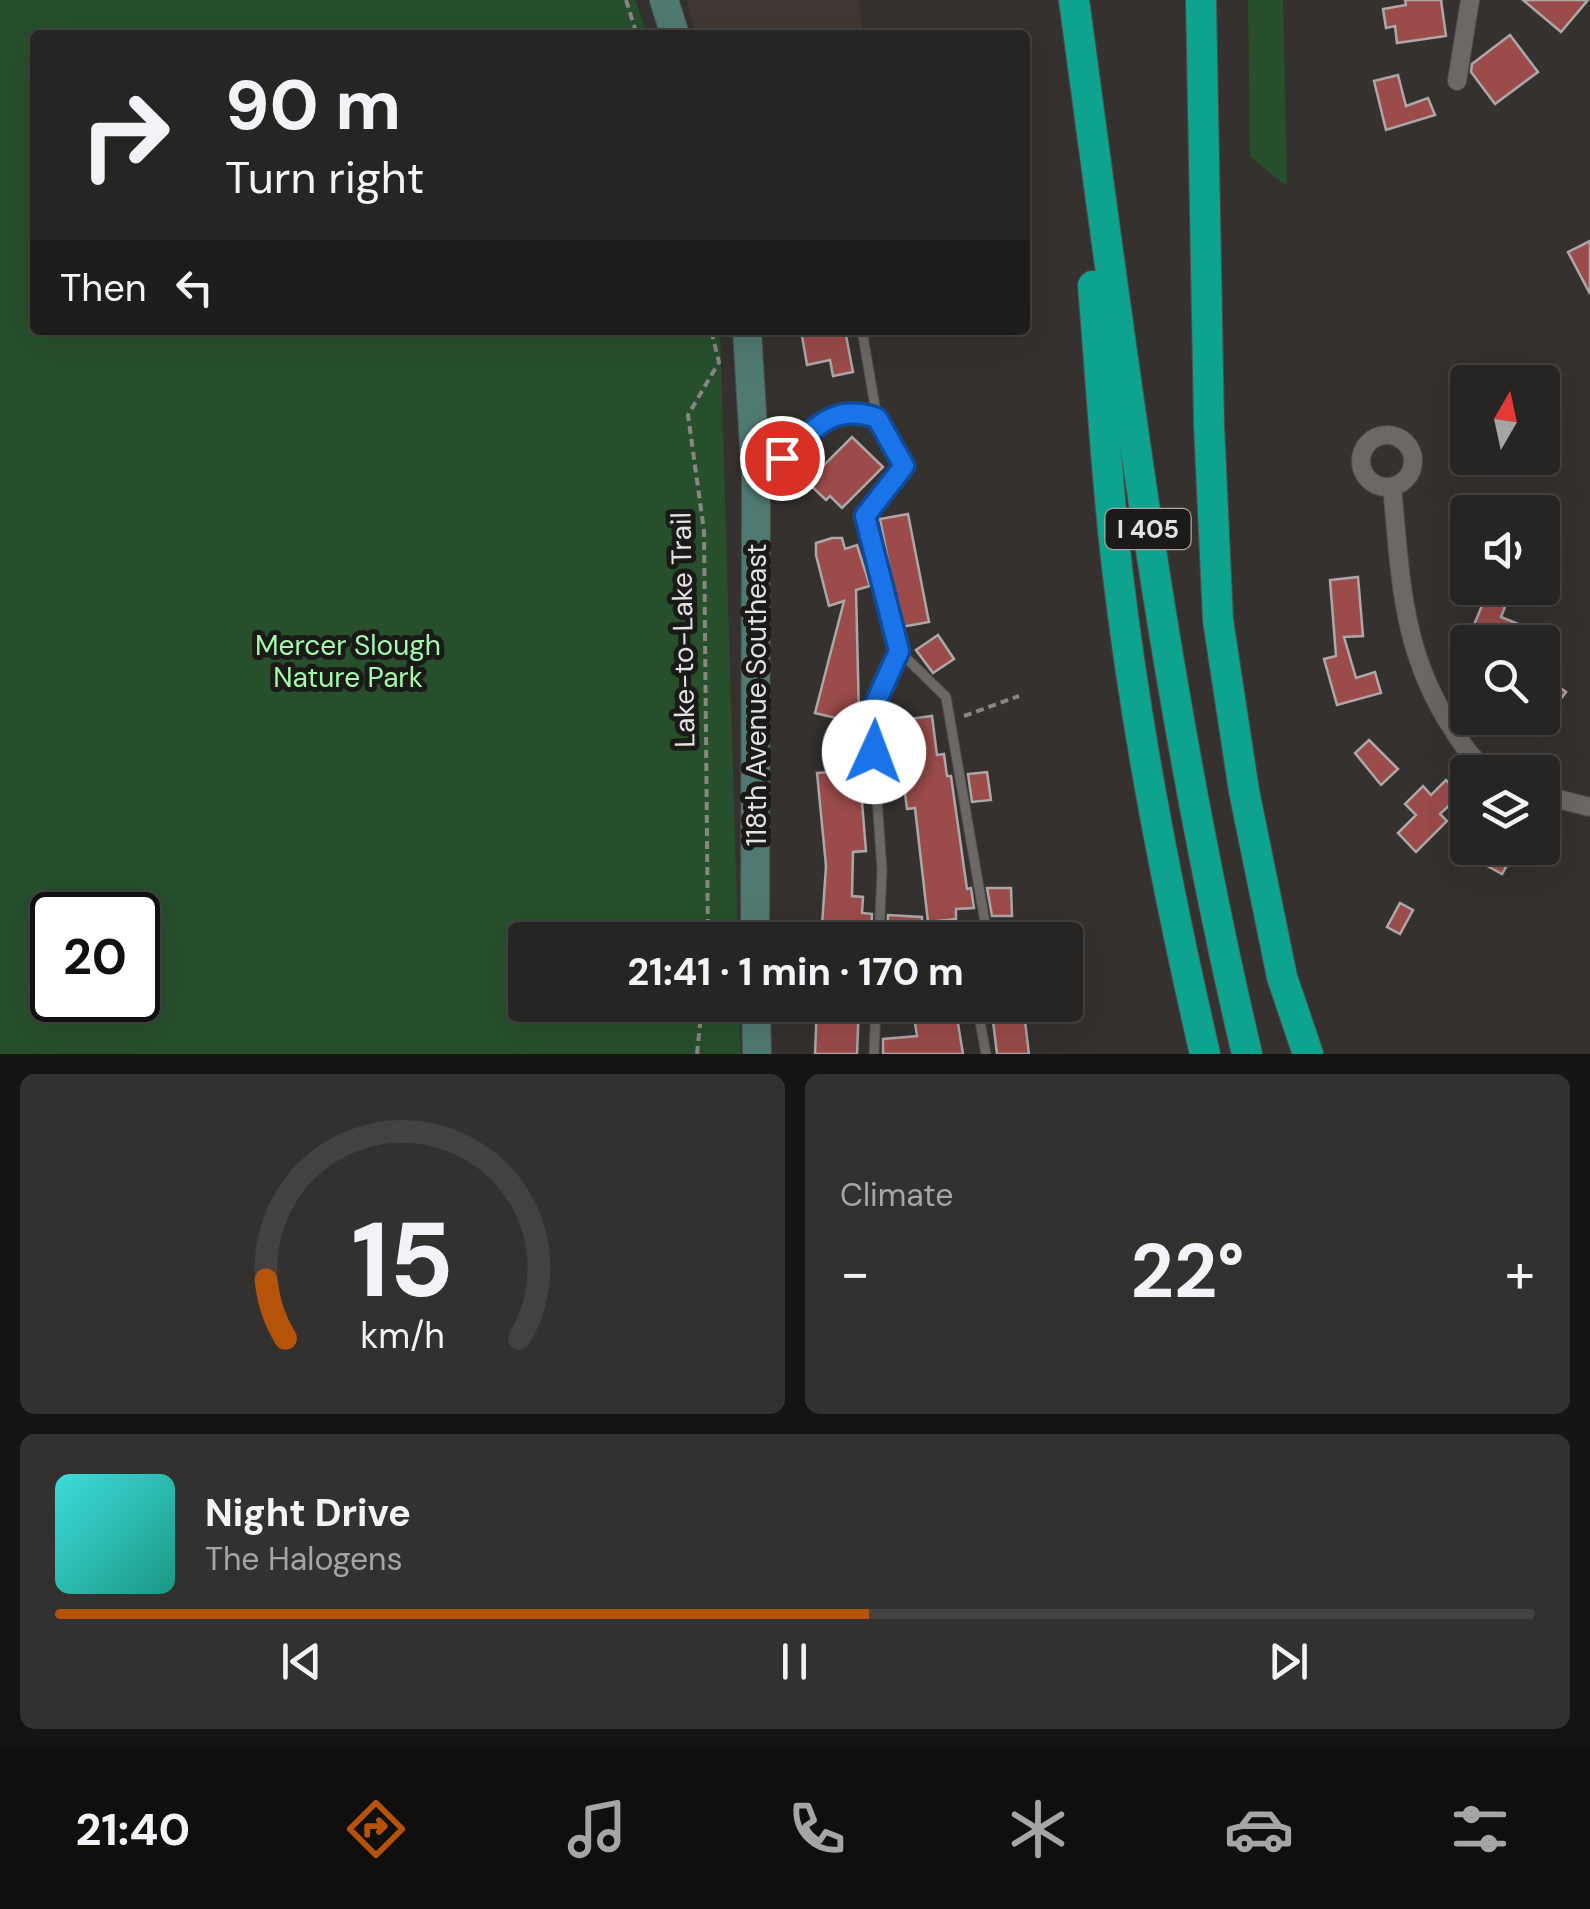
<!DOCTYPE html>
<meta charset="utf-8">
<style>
:root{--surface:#272523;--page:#333130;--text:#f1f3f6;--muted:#a4a5a6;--line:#434241;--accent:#b45309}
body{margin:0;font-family:"DM Sans",sans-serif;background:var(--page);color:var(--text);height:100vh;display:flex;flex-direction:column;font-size:38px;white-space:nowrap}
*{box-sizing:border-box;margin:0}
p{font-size:32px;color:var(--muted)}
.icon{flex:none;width:55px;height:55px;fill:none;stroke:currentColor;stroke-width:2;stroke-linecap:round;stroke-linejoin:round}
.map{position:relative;height:1054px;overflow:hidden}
.details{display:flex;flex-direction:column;gap:20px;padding:20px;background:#151413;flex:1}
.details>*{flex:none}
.top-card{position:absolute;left:30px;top:30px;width:1000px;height:305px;border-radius:10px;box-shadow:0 10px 40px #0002,0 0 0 2px var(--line);background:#272523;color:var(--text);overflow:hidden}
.needle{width:65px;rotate:9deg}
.controls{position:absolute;left:1450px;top:365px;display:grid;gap:20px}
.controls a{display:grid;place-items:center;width:110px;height:110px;border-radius:10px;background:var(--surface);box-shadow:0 10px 40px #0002,0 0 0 2px var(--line);font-size:50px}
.speed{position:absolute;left:30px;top:892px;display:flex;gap:20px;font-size:50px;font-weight:700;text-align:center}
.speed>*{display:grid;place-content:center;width:130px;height:130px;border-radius:50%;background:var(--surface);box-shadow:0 10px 40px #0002,0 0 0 2px var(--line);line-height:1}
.speed .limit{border:5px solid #111;border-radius:15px;background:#fff;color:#111}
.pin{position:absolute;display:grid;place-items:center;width:85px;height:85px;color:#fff;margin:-42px;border:5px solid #fff;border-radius:50%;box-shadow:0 2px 10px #0007}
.me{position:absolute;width:110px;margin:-55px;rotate:2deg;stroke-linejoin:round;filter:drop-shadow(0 0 8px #0008)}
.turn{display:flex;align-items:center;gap:35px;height:210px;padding:0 30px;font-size:45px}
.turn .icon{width:130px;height:130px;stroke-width:2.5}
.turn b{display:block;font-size:70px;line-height:85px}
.then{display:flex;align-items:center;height:95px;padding:0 30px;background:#0003;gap:20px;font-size:38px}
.big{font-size:75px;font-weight:700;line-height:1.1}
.details .widget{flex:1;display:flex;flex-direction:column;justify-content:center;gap:15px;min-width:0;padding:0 35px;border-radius:15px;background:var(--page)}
.details .dial{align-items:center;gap:0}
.dial svg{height:260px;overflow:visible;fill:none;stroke:var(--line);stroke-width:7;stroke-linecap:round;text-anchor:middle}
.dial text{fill:var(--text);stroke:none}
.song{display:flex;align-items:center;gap:30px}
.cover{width:120px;height:120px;border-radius:15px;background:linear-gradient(135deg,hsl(180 70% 55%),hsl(170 70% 35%))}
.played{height:10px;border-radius:5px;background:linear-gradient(90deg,var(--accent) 55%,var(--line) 55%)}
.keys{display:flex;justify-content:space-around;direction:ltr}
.heat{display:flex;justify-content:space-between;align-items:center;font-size:55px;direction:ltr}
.details .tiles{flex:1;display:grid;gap:20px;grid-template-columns:1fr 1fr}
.widget:last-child{grid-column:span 2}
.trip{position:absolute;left:508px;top:922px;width:575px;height:100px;border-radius:10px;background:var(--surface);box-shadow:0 10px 40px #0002,0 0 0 2px var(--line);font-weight:700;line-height:100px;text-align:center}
.tabs{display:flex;height:160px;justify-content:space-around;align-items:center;background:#100f0e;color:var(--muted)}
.tabs .icon{width:70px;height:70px}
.tabs .active{color:var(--accent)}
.tabs b{font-size:45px;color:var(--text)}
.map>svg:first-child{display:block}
</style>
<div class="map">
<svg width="1590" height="1054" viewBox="0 0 1590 1054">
<rect width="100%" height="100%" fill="#34312f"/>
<path fill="#403832" d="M 686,0 L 858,0 L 864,35 L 696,35 Z"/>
<g fill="#274f2c" fill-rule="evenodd">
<path d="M 0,0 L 635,0 L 648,35 L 35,35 L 35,330 L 720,330 L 738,940 L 525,940 L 525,1005 L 739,1005 L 741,1054 L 0,1054 ZM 52,915 L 138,915 L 138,1000 L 52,1000 Z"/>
<path d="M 1248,0 L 1283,0 L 1287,186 L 1250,157 Z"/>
</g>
<g fill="#9b4b4a" stroke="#aca8a8" stroke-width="2.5">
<path d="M 1405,0 L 1441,0 L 1446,36 L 1397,43 L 1395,26 L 1386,28 L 1383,9 L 1406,5 Z"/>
<path d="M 1523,0 L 1588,0 L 1561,32 Z"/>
<path d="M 1510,35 L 1538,72 L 1495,104 L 1471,72 L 1472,64 Z"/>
<path d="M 1398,75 L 1406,106 L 1428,98 L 1435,115 L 1386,130 L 1374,81 Z"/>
<path d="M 1590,241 L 1590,294 L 1568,252 Z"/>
<path d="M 801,330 L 845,330 L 853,372 L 833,376 L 830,360 L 807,365 Z"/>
<path d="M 852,437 L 883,467 L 842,508 L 830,496 L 826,500 L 807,482 Z"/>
<path d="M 908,514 L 929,622 L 901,627 L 880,519 Z"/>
<path d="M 832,538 L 842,538 L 845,549 L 857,545 L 870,586 L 856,590 L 859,716 L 853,738 L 860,738 L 859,765 L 866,851 L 853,852 L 852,896 L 863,897 L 862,913 L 872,914 L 871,940 L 821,940 L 826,866 L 817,773 L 843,771 L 840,719 L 815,713 L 844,601 L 829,606 L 816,555 L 816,543 Z"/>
<path d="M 1358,577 L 1363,636 L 1344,637 L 1356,678 L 1375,672 L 1381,693 L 1337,705 L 1324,659 L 1336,656 L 1330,580 Z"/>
<path d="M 1488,591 L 1508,599 L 1501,617 L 1523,626 L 1516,642 L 1497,642 L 1471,632 Z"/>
<path d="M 938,635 L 954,659 L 933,673 L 916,650 Z"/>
<path d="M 1542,664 L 1560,677 L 1555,684 L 1566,692 L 1542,724 Z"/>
<path d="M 932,716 L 937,755 L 944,754 L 947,776 L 951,776 L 967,889 L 971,888 L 974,908 L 956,909 L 956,919 L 928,922 L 915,808 L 907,809 L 899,746 L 890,747 L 886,722 Z"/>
<path d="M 1369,740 L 1398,769 L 1381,785 L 1355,753 Z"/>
<path d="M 987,772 L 991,800 L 972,802 L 968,774 Z"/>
<path d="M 1446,780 L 1460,795 L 1440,814 L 1447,821 L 1416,852 L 1398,833 L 1416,815 L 1405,804 L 1423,786 L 1431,795 Z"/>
<path d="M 1455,848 L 1517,848 L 1502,874 Z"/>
<path d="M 987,888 L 1011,888 L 1012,916 L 992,916 Z"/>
<path d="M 1400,903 L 1413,910 L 1400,934 L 1387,927 Z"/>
<path d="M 888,915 L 922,917 L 921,940 L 887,940 Z"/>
<path d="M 817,1005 L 859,1005 L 857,1054 L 815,1054 Z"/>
<path d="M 912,1005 L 955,1005 L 963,1054 L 883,1054 L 883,1039 L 917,1036 Z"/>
<path d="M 991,1005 L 1023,1005 L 1029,1054 L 997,1054 Z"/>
</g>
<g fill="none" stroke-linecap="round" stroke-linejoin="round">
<defs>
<g id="lane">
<path d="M 862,330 L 877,418 L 905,466 L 865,515 L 899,651 L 946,697 L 986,928 L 983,940"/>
<path d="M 763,474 L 834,414 L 858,411 L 877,418"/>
<path d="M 879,940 L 882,870 L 871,713 L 899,651"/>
<path d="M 977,1005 L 986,1054"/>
<path d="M 874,1054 L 876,1005"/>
</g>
<g id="street">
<path d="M 1457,81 L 1470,0"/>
<circle cx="1387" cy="461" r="26"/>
<path d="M 1392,487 C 1401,579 1401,653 1455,733 C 1464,747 1476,764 1491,772"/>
<path d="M 1542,795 L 1590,807"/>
</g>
<g id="secondary">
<path d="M 664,0 L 675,35"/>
<path d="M 747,330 L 756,480 L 755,940"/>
<path d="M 756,1005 L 757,1054"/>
</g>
<g id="highway">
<path d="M 1074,0 C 1122,353 1165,707 1247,1054"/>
<path d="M 1201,0 L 1209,425 L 1218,620 L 1244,791 L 1282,977 L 1308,1054"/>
<path d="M 1093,286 C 1101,380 1106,474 1117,567 C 1136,731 1168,894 1205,1054"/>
</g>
</defs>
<use href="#lane" stroke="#4f4d4c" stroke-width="11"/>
<use href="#street" stroke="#4f4d4c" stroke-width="20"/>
<use href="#secondary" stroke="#4f4d4c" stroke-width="30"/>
<use href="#highway" stroke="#4f4d4c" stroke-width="32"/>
<g stroke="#888684" stroke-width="4" stroke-dasharray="8 5" stroke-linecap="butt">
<path d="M 626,0 L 637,35"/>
<path d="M 964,716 L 1019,696"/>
<path d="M 708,940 L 704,531 L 688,415 L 719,362 L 711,330"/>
<path d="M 697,1054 L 702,1005"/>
</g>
<use href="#lane" stroke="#6b6866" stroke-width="9"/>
<use href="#street" stroke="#6b6866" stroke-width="18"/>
<use href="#secondary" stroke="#4f7a72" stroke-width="28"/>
<use href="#highway" stroke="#0da38e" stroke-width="30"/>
</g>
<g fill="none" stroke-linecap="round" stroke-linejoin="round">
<defs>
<path id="route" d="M 782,458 C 814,430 832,402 877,418 L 904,466 L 865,516 L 899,651 L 871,713 L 874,752"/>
</defs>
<use href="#route" stroke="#114b97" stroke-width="25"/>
<use href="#route" stroke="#1a73e8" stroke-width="18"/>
</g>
<g text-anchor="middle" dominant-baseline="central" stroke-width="10" stroke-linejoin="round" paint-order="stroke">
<rect fill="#1b1a19" stroke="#a8a6a5" stroke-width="2.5" x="1105.5" y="509" width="85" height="40" rx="8"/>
<g font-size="25" font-weight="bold" fill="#e4e2e1">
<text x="1148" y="529">I 405</text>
</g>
<g font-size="28" fill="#e4e2e1" stroke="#1b1a19">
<text transform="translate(683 630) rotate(-91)">Lake-to-Lake Trail</text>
<text transform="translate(756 695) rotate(-90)">118th Avenue Southeast</text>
</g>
<g font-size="28" fill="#a2f9aa" stroke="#1b1a19">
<text x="348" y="645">Mercer Slough<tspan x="348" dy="32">Nature Park</tspan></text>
</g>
</g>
</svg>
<div class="controls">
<a><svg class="needle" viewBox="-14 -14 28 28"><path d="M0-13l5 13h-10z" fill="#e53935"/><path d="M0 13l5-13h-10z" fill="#a4a5a6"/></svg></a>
<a><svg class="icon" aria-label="sound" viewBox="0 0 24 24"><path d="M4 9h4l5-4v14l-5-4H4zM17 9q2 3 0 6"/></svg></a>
<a><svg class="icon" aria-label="search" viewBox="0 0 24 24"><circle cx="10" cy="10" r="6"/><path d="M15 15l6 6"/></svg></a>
<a><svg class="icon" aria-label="layers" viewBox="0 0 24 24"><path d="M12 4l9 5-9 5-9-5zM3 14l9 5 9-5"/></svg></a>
</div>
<div class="speed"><div class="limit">20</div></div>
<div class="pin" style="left:782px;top:458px;background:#d93025"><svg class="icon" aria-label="arrive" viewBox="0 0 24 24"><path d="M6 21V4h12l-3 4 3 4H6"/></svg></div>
<svg class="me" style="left:874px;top:752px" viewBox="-20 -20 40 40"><circle r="19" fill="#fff"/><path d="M0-13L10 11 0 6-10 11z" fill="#1a73e8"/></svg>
<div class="trip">21:41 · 1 min · 170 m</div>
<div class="top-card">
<div class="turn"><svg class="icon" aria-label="right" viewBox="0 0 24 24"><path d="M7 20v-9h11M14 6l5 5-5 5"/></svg><div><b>90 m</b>Turn right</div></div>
<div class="then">Then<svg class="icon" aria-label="left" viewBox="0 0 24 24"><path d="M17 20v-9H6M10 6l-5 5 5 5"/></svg></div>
</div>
</div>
<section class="details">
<div class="tiles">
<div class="widget dial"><svg viewBox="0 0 100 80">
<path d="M14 69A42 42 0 1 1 86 69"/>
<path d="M14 69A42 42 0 0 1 8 51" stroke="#b45309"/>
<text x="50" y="56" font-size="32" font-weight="700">15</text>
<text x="50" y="72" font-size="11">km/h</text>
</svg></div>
<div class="widget"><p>Climate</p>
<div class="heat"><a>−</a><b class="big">22°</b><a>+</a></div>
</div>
<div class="widget">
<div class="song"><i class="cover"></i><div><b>Night Drive</b><p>The Halogens</p></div></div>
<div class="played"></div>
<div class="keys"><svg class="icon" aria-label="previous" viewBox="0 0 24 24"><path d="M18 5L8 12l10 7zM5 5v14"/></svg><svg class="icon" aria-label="pause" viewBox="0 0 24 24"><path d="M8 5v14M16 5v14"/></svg><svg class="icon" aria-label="next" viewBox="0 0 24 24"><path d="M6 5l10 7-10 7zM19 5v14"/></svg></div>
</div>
</div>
</section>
<nav class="tabs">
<b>21:40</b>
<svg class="icon active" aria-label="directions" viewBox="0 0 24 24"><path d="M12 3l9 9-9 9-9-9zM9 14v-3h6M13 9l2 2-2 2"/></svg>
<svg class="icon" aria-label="music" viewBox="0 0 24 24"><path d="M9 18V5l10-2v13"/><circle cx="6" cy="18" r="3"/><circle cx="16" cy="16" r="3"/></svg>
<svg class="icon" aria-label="phone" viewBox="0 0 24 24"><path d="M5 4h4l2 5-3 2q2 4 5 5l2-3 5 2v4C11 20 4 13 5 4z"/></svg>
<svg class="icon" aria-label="climate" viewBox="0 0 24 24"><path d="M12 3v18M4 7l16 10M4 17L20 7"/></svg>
<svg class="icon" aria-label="car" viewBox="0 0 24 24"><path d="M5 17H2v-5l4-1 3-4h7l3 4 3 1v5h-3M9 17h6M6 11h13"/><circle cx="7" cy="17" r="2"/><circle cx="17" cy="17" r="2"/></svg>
<svg class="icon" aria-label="filters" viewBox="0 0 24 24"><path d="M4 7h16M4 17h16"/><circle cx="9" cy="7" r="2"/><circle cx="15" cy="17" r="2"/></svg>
</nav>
